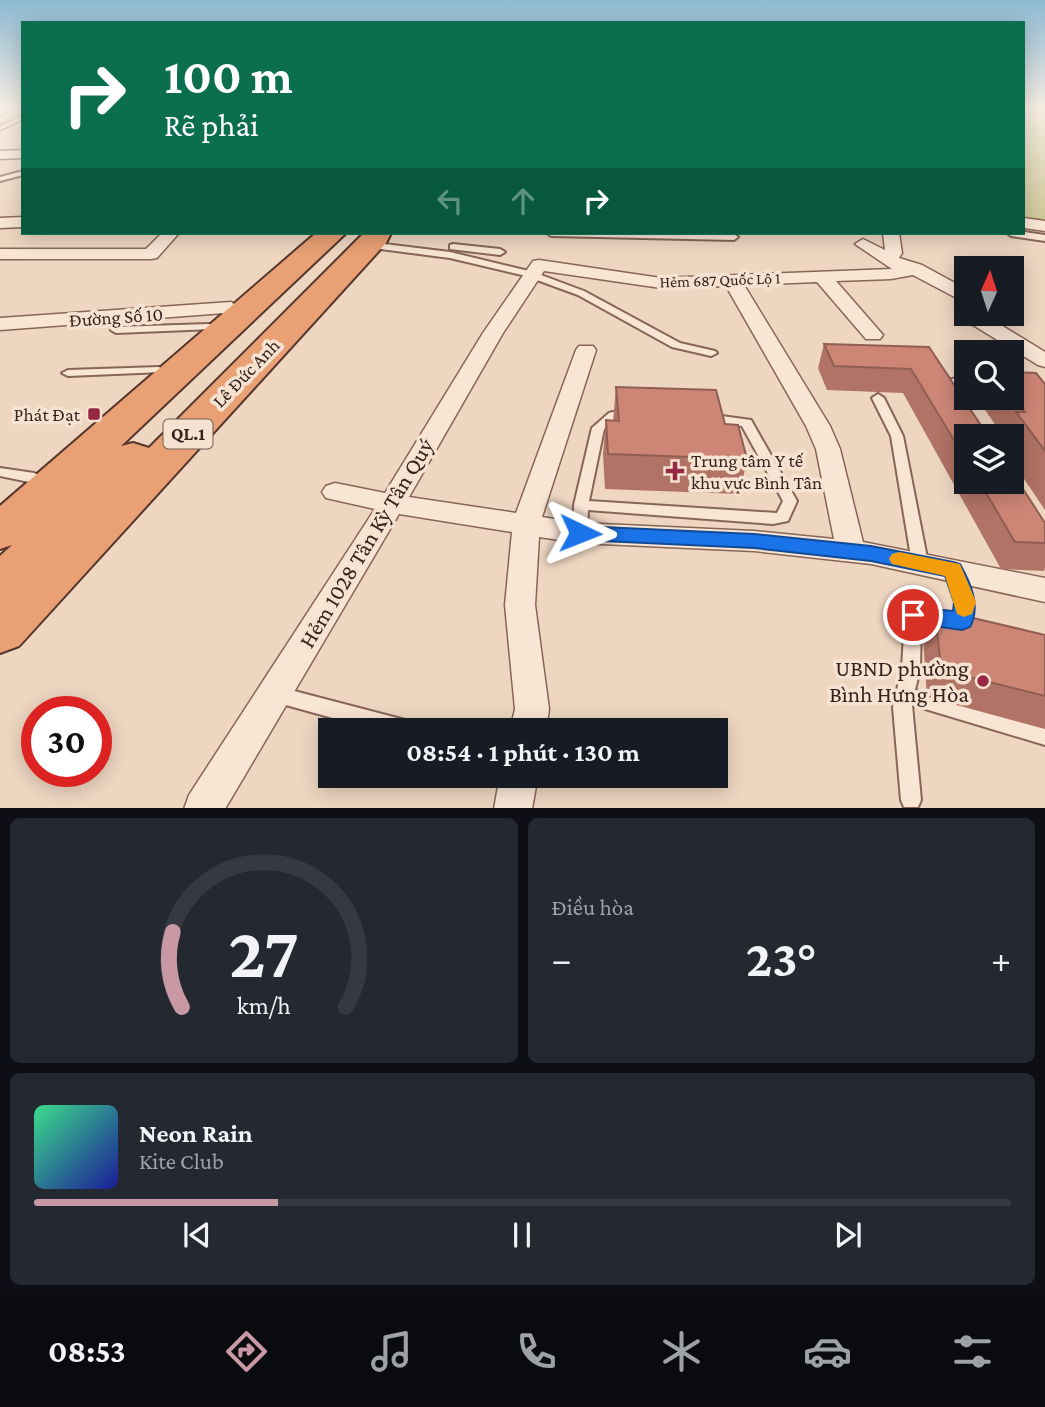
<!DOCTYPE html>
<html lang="vi">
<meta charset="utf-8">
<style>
:root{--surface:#171b24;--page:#242831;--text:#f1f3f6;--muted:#9ea1a6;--line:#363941;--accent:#c898a5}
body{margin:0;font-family:"Crimson Pro",serif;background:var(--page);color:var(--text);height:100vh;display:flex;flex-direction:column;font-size:26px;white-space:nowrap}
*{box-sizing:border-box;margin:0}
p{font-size:23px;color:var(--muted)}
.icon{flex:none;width:38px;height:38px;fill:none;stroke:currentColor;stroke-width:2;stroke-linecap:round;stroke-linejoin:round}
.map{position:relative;height:808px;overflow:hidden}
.side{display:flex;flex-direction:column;gap:10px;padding:10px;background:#0d0f14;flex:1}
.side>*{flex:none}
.guide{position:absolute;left:21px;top:21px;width:1004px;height:214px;border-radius:0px;box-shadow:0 4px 18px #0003;background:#0b6e4f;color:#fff;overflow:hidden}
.needle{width:46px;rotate:3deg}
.fabs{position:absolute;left:954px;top:256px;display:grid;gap:14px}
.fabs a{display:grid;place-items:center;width:70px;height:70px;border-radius:0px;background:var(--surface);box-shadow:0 4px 18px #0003;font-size:35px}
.speed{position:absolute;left:21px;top:696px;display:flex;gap:14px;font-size:35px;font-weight:700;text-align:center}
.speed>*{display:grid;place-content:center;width:91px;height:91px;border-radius:50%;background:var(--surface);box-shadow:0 4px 18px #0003;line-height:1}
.speed .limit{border:10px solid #d22;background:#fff;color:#111}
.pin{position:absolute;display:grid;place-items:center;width:60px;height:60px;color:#fff;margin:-30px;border:4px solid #fff;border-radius:50%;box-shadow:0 2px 7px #0007}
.me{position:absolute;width:77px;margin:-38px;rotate:92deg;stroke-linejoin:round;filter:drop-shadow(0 0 5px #0008)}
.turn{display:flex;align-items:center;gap:24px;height:147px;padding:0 28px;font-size:32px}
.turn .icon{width:91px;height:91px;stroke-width:2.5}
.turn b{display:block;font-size:49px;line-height:60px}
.lanes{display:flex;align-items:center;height:66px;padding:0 28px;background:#0003;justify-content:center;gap:35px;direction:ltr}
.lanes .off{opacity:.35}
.big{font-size:52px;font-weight:700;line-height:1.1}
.side .tile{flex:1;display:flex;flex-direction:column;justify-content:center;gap:10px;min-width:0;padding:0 24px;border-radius:10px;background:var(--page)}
.side .dial{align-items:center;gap:0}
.dial svg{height:182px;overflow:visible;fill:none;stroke:var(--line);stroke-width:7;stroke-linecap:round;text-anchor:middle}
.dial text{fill:var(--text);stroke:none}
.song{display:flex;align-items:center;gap:21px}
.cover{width:84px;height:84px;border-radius:10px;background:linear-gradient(135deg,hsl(150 70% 55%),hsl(240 70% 35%))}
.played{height:7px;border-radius:4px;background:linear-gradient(90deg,var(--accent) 25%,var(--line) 25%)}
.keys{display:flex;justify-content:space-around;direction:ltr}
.heat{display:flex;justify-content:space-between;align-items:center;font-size:38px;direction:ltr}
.side .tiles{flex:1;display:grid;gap:10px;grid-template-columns:1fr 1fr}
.tile:last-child{grid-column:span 2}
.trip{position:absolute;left:318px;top:718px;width:410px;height:70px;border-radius:0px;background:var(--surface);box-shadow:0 4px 18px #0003;font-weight:700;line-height:70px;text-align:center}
.tab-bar{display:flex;height:112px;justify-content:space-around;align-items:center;background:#090b0e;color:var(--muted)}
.tab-bar .icon{width:49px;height:49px}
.tab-bar .selected{color:var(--accent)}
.tab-bar b{font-size:32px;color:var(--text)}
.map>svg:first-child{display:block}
</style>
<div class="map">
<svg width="1045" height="809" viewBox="0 0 1045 809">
<rect width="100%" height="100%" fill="#eed6c1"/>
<path fill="#ccc695" d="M 1024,108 L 1045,108 L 1045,220 L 1024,217 Z"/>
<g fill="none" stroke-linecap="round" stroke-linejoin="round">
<defs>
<g id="service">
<path d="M 23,115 L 23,119 L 0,130 L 0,126 Z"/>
<path d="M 23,171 L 23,175 L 0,181 L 0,177 Z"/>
<path d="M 1024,232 L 1045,235 L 1045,241 L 1011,236 L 1007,233 Z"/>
<path d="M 547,233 L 734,234 L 738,237 L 734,240 L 551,236 Z"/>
<path d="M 368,242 L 450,252 L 533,272 L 584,291 L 680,343 L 715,351 L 717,353 L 711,356 L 672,347 L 578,295 L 526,276 L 450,258 L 365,247 L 365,243 Z"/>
<path d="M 453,244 L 500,249 L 505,252 L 500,255 L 450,249 L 450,245 Z"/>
<path d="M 209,324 L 213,325 L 214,327 L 213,329 L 116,333 L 111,330 L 116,327 Z"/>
<path d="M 159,367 L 165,370 L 163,372 L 68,376 L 62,373 L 68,370 Z"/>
<path d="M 966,377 L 966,385 L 953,385 L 958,393 L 956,396 L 948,396 L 941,385 L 945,380 Z"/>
<path d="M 878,394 L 884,398 L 903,436 L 928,563 L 926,567 L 920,569 L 914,567 L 912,563 L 891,436 L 872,398 Z"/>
<path d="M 613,412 L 630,412 L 636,416 L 630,420 L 616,420 L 604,429 L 589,501 L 777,513 L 783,501 L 742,426 L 703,421 L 701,418 L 703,415 L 707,414 L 751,420 L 797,501 L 788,521 L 773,524 L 588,510 L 587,533 L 585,537 L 580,538 L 575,537 L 573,533 L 574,505 L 592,428 L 609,413 Z"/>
<path d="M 0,468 L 34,473 L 39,475 L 41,478 L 39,481 L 34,483 L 0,476 Z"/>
<path d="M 953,564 L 959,566 L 961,570 C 968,589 978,606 968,626 L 962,628 L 921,623 L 920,669 L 915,690 L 1045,727 L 1045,745 L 912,705 L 921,800 L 918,807 L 904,807 L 901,800 L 893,707 L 902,669 L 905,615 L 907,610 L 913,608 L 955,613 L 957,602 L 945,570 L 947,566 Z"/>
<path d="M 275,686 L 409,721 L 416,724 L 418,730 L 376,730 L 275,702 L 269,700 L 266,694 L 269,688 Z"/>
</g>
<g id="minor">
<path d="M 0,108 L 13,108 L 0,116 Z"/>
<path d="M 23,150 L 23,158 L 0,159 L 0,151 Z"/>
<path d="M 23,217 L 23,227 L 0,228 L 0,218 Z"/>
<path d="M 1024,218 L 1045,221 L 1045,231 L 1024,228 Z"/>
<path d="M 162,233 L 179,233 L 157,258 L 151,259 L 0,259 L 0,249 L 146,249 Z"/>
<path d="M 883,233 L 899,233 L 902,253 L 899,258 L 922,265 L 966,289 L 966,303 L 913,275 L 891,279 L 836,281 L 883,335 L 880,339 L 866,339 L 817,282 L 744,285 L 830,426 L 840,449 L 863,542 L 1045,578 L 1045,602 L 871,564 L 754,551 L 580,543 L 539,537 L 535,605 L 549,709 L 546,730 L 510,730 L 515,709 L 505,605 L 512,532 L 399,514 L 225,809 L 184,809 L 189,795 L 375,509 L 326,498 L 322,492 L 326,486 L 335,483 L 385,493 L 483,333 L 533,261 L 539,260 L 661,278 L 892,269 L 855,244 L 863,239 L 885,250 ZM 544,271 L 661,288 L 726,286 L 806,426 L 816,449 L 834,539 L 754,531 L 580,523 L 542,517 L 596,350 L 593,346 L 579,346 L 576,350 L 516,513 L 409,497 L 503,333 Z"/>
<path d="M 231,302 L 240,308 L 238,312 L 0,330 L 0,318 Z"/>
<path d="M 966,307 L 966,313 L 981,313 L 1045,352 L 1045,367 L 1038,365 L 960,317 L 957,313 Z"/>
<path d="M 500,775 L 538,775 L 532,809 L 494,809 Z"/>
</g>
<path id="trunk" d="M 316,233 L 346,233 L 121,446 L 133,443 L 149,448 L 364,233 L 391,233 L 386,243 L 19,646 L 0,653 L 0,556 L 12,545 L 0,549 L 0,506 Z"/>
</defs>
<use href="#service" stroke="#876658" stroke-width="4"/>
<use href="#minor" stroke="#876658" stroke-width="3"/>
<use href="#trunk" stroke="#55362d" stroke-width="4"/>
<use href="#service" fill="#f9e5d4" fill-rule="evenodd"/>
<use href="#minor" fill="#f9e5d4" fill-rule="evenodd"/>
<use href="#trunk" fill="#e8a074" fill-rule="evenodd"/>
</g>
<g fill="#b07365">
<path d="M 824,344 L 929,347 L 966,436 L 966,481 L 1012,481 L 1045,523 L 1045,568 L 1044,571 L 1001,569 L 903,393 L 827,390 L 818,368 Z"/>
<path d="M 1012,372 L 1045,384 L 1045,510 L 1012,461 L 1012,436 L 1003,436 L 981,404 L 984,397 L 1012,397 Z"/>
<path d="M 616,387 L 725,424 L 747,459 L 740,494 L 605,489 L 603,454 L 606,420 L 613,421 Z"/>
<path d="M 935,609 L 1045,635 L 1045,729 L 927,697 L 923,637 Z"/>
</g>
<g fill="#cd8676" stroke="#905e53" stroke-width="2">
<path d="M 824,344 L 929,347 L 988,436 L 966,436 L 966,460 L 911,369 L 834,366 Z"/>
<path d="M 1012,372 L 1036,373 L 1045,384 L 1045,451 L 1016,412 L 1025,412 L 1012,394 Z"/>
<path d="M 616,387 L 716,390 L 725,424 L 738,425 L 747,459 L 608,454 L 606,420 L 619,421 Z"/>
<path d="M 1012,472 L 1045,523 L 1045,543 L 1015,542 L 979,481 L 1012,481 Z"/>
<path d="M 935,609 L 1045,635 L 1045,696 L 941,670 Z"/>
</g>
<linearGradient id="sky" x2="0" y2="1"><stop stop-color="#8cb9d2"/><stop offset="0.49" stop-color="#f7ede3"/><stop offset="1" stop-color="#f7ede3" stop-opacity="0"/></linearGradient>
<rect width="1045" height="222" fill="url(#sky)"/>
<path fill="#1a73e8" stroke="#114b97" stroke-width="2" d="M 580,526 L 754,534 L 871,546 L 953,562 L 960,564 C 971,584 981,606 970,627 L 962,630 L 905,622 L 902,615 L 905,609 L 913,607 L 953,611 L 954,602 L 945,576 L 871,561 L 754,548 L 580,540 L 573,538 L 570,533 L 573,528 Z"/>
<path fill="#f59e0b" d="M 899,552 L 960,564 L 976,602 L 972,614 L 964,617 L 957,614 L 945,576 L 892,564 L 889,559 L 892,554 Z"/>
<g fill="#972843" stroke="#f5e2d0" stroke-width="2.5">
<rect x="87" y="407" width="14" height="14" rx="3.5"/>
<path d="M671.5 460.5h7v7h7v7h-7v7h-7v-7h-7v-7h7z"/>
<circle cx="983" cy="681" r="7"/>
</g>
<g text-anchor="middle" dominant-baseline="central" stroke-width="7" stroke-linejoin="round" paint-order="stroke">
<g font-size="16" fill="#37231d" stroke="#f5e2d0">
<text transform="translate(720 280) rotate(-2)">Hẻm 687 Quốc Lộ 1</text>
</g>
<rect fill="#f5e2d0" stroke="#705c53" stroke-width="2" x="163.5" y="419.5" width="49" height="29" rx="5"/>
<g font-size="18" font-weight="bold" fill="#37231d">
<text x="188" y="434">QL.1</text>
</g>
<g font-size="19" fill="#37231d" stroke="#f5e2d0">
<text transform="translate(116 317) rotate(-4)">Đường Số 10</text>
<text transform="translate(246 373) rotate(-46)">Lê Đức Anh</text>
</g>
<g font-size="19" fill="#37231d" stroke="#f5e2d0" text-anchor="end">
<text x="80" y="414">Phát Đạt</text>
<text x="691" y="460" text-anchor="start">Trung tâm Y tế<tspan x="691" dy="22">khu vực Bình Tân</tspan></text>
</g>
<g font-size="23" fill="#37231d" stroke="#f5e2d0">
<text transform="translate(366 543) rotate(-59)">Hẻm 1028 Tân Kỳ Tân Quý</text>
</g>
<g font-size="23" fill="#37231d" stroke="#f5e2d0" text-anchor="end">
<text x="969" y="668">UBND phường<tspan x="969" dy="26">Bình Hưng Hòa</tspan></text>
</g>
</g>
</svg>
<div class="fabs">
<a><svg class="needle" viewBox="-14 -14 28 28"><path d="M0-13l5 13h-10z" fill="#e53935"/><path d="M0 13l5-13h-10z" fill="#9ea1a6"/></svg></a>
<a><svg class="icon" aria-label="search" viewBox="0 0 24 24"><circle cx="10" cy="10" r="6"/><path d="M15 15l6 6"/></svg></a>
<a><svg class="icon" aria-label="layers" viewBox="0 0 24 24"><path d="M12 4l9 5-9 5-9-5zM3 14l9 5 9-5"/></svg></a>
</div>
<div class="speed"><div class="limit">30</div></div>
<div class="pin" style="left:913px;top:615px;background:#d93025"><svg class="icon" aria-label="arrive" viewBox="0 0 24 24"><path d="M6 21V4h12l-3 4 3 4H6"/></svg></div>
<svg class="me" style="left:580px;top:533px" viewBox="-20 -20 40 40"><path d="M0-17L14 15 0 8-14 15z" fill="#1a73e8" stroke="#fff" stroke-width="4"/></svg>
<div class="trip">08:54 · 1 phút · 130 m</div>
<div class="guide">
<div class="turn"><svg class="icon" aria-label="right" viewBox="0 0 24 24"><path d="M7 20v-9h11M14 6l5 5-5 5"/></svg><div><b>100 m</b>Rẽ phải</div></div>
<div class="lanes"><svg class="icon off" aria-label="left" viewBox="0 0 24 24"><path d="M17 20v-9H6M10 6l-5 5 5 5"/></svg><svg class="icon off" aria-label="ahead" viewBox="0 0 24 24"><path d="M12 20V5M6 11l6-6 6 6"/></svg><svg class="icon" aria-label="right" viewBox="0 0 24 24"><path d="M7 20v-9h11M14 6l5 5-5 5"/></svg></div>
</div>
</div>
<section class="side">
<div class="tiles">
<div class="tile dial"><svg viewBox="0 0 100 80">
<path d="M14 69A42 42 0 1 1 86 69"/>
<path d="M14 69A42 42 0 0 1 10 36" stroke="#c898a5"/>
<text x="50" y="56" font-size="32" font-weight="700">27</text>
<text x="50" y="72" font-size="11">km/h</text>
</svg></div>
<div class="tile"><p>Điều hòa</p>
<div class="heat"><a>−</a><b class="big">23°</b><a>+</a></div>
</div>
<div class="tile">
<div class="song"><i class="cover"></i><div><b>Neon Rain</b><p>Kite Club</p></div></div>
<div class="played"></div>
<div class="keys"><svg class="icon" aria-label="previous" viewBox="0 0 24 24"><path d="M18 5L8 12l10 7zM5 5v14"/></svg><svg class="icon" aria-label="pause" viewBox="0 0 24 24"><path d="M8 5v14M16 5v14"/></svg><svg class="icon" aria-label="next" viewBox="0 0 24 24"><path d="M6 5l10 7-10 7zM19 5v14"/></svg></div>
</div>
</div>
</section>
<nav class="tab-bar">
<b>08:53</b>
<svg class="icon selected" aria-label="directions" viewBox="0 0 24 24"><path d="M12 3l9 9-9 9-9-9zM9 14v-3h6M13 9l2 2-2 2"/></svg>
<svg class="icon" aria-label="music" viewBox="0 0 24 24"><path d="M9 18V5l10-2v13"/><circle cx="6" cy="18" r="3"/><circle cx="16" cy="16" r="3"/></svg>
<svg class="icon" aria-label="phone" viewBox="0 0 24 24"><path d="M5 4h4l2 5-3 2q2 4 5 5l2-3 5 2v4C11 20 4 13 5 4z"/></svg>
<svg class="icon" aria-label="climate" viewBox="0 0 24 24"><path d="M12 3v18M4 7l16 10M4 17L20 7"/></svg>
<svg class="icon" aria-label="car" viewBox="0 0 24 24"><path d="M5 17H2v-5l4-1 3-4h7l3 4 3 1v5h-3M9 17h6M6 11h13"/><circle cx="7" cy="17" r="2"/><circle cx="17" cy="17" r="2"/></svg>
<svg class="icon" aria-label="filters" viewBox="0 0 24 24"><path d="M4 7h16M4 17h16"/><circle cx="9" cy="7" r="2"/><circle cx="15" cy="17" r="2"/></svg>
</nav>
